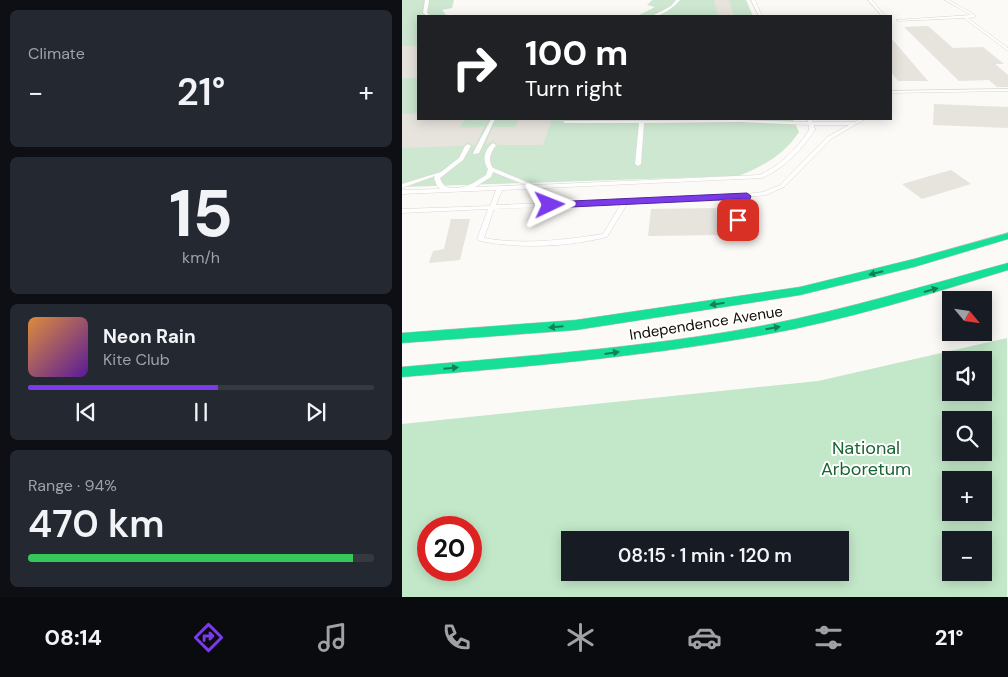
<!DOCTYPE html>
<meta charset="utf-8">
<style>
:root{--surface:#171b24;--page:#242831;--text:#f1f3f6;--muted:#9ea1a6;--line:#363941;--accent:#7c3aed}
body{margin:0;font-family:"DM Sans",sans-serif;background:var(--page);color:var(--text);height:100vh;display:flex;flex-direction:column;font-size:19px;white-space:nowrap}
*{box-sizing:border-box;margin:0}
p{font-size:16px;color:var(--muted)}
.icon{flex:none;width:28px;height:28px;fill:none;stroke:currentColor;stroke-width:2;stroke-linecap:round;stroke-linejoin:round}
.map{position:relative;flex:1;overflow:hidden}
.details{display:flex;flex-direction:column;gap:10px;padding:10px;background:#0d0f14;width:402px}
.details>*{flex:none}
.guide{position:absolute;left:15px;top:15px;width:475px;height:105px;border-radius:0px;box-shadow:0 2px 12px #0003;background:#202124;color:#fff;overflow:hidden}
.needle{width:32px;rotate:119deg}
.fabs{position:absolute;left:540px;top:291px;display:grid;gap:10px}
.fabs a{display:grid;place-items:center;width:50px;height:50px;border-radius:0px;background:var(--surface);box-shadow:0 2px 12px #0003;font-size:25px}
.speed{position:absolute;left:15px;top:516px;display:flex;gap:10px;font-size:25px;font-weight:700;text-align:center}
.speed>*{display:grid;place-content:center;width:65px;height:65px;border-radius:50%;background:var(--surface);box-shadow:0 2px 12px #0003;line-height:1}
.speed .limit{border:8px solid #d22;background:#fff;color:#111}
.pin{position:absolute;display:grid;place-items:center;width:42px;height:42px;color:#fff;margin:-21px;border-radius:10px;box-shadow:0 2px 8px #0006}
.me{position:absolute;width:55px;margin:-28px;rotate:88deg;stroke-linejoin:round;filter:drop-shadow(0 0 4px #0008)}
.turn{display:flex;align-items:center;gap:18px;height:105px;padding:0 25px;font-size:22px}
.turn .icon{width:65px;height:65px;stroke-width:2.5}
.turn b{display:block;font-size:35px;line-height:42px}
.big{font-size:38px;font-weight:600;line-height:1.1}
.details .card{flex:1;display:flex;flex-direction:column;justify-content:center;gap:8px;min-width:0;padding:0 18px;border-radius:8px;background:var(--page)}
.details .dial{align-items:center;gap:0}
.dial b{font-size:65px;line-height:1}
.song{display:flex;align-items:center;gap:15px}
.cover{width:60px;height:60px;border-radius:8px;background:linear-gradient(135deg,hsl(30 70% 55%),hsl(270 70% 35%))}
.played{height:5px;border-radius:2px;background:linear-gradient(90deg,var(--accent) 55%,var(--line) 55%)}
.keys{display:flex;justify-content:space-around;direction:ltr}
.heat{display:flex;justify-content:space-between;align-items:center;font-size:28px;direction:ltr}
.charge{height:8px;border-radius:4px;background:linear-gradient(90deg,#34c759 94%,var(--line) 0)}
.trip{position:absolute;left:159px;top:531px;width:288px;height:50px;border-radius:0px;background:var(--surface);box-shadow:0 2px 12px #0003;font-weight:600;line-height:50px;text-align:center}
.menu{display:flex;height:80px;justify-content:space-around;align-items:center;background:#090b0e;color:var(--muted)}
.menu .icon{width:35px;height:35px}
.menu .selected{color:var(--accent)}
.menu b{font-size:22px;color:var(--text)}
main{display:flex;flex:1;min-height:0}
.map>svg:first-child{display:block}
</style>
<main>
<section class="details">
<div class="card"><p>Climate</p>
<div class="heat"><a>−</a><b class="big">21°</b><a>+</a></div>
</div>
<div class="card dial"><b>15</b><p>km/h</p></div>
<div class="card">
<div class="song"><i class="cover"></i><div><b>Neon Rain</b><p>Kite Club</p></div></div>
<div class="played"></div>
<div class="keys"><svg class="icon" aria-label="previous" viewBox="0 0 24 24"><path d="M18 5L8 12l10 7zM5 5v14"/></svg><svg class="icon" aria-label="pause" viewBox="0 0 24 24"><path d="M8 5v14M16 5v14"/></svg><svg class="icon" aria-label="next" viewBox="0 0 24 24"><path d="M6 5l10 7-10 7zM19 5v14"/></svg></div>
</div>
<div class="card"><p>Range · 94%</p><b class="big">470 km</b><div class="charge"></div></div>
</section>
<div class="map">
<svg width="606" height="597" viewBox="0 0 606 597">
<rect width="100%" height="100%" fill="#fcfaf7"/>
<g fill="#cde7d0">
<path d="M 0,0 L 52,0 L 50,8 L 40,10 L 45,16 L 16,16 L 16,119 L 391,119 L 397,132 C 384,153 359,168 336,176 L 0,187 Z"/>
<path d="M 250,0 L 344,0 L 351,16 L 235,16 L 253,7 L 245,5 Z"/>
</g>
<path fill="#c3e8c9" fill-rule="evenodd" d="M 605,338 L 605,597 L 0,597 L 0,424 L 416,381 ZM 549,360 L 581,360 L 581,392 L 549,392 ZM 549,420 L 581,420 L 581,452 L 549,452 ZM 549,480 L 581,480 L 581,512 L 549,512 ZM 26,528 L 69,528 L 69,570 L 26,570 ZM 168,540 L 438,540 L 438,572 L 168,572 ZM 549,540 L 581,540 L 581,572 L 549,572 Z"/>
<g fill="#e7e3dd">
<path d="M 312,0 L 327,0 L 332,16 L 316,16 Z"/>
<path d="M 526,26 L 551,48 L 581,47 L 602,64 L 593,64 L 606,75 L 606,87 L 595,87 L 587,80 L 557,81 L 502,27 Z"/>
<path d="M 489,38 L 526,81 L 496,81 L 489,72 Z"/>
<rect x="0" y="46" width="16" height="32"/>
<path d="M 532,104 L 606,107 L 606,128 L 531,125 Z"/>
<path d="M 16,113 L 16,119 L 63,119 L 57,128 L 82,127 L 73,146 L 65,142 L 61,146 L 0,148 L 0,114 Z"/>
<path d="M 117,119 L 150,119 L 141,145 L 96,145 L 91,141 L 83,145 L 91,127 L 113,127 Z"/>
<path d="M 549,170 L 569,184 L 520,199 L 500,184 Z"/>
<path d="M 314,208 L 316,235 L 246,236 L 249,209 Z"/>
<path d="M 49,219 L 68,219 L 58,260 L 27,263 L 31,251 L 42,249 Z"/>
</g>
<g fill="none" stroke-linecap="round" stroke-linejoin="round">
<defs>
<g id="lane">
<path d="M 23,0 L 27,0 L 25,13 L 28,16 L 25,16 L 21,13 Z"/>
<path d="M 274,0 L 278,0 C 271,8 261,16 250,16 L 269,6 Z"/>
<path d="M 349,0 L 353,0 L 360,16 L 357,16 Z"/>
<path d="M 466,0 L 470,0 L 483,16 L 480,16 Z"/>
<path d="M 543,0 L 547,0 L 573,15 L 573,17 L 566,18 L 606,48 L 606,51 L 562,18 L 496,21 L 494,20 L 569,15 Z"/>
<path d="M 606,89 L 606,91 L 489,93 L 489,91 Z"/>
<path d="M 89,119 L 93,119 L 77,153 L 72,154 L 71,153 Z"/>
<path d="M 406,119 L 410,119 L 411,122 L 453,122 L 458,119 L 463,119 L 429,139 L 382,187 L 364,195 L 347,197 L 339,220 L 336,222 L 333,220 L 341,198 L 325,200 L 225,204 L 205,237 C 165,247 119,249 78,241 L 75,239 L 86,209 L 0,213 L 0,209 L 88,206 L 94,190 L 0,194 L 0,190 L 38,189 L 35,186 L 32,178 L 33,176 L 0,188 L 0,184 L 39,172 L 57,158 L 63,146 L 66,144 L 69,146 L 61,160 L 38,178 C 41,187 45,188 54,188 C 67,187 73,182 84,175 L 86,169 C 80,160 82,150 91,143 L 94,145 C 89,153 85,159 91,168 L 132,185 L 357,175 C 378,166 395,149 407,130 L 407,125 L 337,122 L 242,123 L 239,164 L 236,166 L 233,164 L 237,123 L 162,123 L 162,121 L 164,121 L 337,120 L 406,122 ZM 412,125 L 447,125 L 425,137 L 378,185 L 361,192 L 325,196 L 94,205 L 100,190 L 360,178 C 383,168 399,150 413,130 ZM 91,172 L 124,185 L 73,187 L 89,177 ZM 219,204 L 201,234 C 162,240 121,245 82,238 L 92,209 Z"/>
</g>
<g id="fast">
<path d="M 606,233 L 606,239 L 512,267 L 398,295 L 174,330 L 0,343 L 0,333 L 174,320 L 398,287 L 512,259 Z"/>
<path d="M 606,263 L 606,270 C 525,295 444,320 361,335 C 241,357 121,367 0,377 L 0,367 C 121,356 244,348 364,325 C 446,309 525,285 606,263 Z"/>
</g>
</defs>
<use href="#lane" stroke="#dad7d0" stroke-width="1"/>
<use href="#fast" stroke="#c3bcb7" stroke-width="1"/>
<use href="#lane" fill="#fffefe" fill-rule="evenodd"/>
<use href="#fast" fill="#16e098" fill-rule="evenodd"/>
</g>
<defs><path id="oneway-solid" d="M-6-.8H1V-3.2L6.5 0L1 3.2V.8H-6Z" transform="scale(1.25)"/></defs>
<g fill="#148155">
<use href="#oneway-solid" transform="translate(474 273) rotate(166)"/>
<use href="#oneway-solid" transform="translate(529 290) rotate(-15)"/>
<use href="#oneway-solid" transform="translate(315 304) rotate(171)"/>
<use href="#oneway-solid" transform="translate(154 327) rotate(175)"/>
<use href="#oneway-solid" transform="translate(371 328) rotate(-10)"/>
<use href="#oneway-solid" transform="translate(210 353) rotate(-8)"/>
<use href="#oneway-solid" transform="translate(49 368) rotate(-5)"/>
</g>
<path fill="#7c3aed" stroke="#51269a" d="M 345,193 L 349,196 L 341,220 L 336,223 L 331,220 L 339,199 L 148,208 L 143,205 L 148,202 Z"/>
<g text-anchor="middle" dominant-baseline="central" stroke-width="4" stroke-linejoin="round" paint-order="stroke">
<g font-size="15" fill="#110c04" stroke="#fff">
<text transform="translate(304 323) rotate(-9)">Independence Avenue</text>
</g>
<g font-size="18" fill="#1a6333" stroke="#fff">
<text x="464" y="448">National<tspan x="464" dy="21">Arboretum</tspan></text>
</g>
</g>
</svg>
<div class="fabs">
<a><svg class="needle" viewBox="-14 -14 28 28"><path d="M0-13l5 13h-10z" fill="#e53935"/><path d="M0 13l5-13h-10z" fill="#9ea1a6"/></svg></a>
<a><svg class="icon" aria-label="sound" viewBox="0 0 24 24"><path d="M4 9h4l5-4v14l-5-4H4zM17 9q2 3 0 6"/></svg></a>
<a><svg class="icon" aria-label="search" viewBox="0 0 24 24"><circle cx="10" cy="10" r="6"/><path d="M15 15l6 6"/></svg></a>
<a>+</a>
<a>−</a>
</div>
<div class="speed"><div class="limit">20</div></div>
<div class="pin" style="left:336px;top:220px;background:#d93025"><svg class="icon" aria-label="arrive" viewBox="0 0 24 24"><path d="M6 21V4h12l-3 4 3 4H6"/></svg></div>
<svg class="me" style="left:148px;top:205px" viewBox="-20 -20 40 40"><path d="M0-17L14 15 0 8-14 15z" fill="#7c3aed" stroke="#fff" stroke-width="4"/></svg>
<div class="trip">08:15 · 1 min · 120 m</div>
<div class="guide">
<div class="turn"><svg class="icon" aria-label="right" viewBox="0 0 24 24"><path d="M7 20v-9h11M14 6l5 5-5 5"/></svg><div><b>100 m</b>Turn right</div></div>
</div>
</div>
</main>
<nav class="menu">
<b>08:14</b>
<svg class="icon selected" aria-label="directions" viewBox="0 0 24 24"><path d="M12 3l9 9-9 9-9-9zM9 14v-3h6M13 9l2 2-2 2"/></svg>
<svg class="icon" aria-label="music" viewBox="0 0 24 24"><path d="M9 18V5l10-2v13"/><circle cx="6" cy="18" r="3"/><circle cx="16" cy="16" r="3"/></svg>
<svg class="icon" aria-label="phone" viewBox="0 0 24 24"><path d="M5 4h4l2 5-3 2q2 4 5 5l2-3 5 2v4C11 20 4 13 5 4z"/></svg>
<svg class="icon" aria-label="climate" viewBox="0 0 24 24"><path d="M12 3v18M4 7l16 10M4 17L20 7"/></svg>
<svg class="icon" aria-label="car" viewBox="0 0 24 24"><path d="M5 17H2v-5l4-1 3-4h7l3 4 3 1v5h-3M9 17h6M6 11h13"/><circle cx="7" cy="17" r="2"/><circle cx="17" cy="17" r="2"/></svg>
<svg class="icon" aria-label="filters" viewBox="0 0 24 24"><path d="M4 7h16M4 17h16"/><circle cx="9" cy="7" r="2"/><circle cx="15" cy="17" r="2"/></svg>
<b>21°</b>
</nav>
